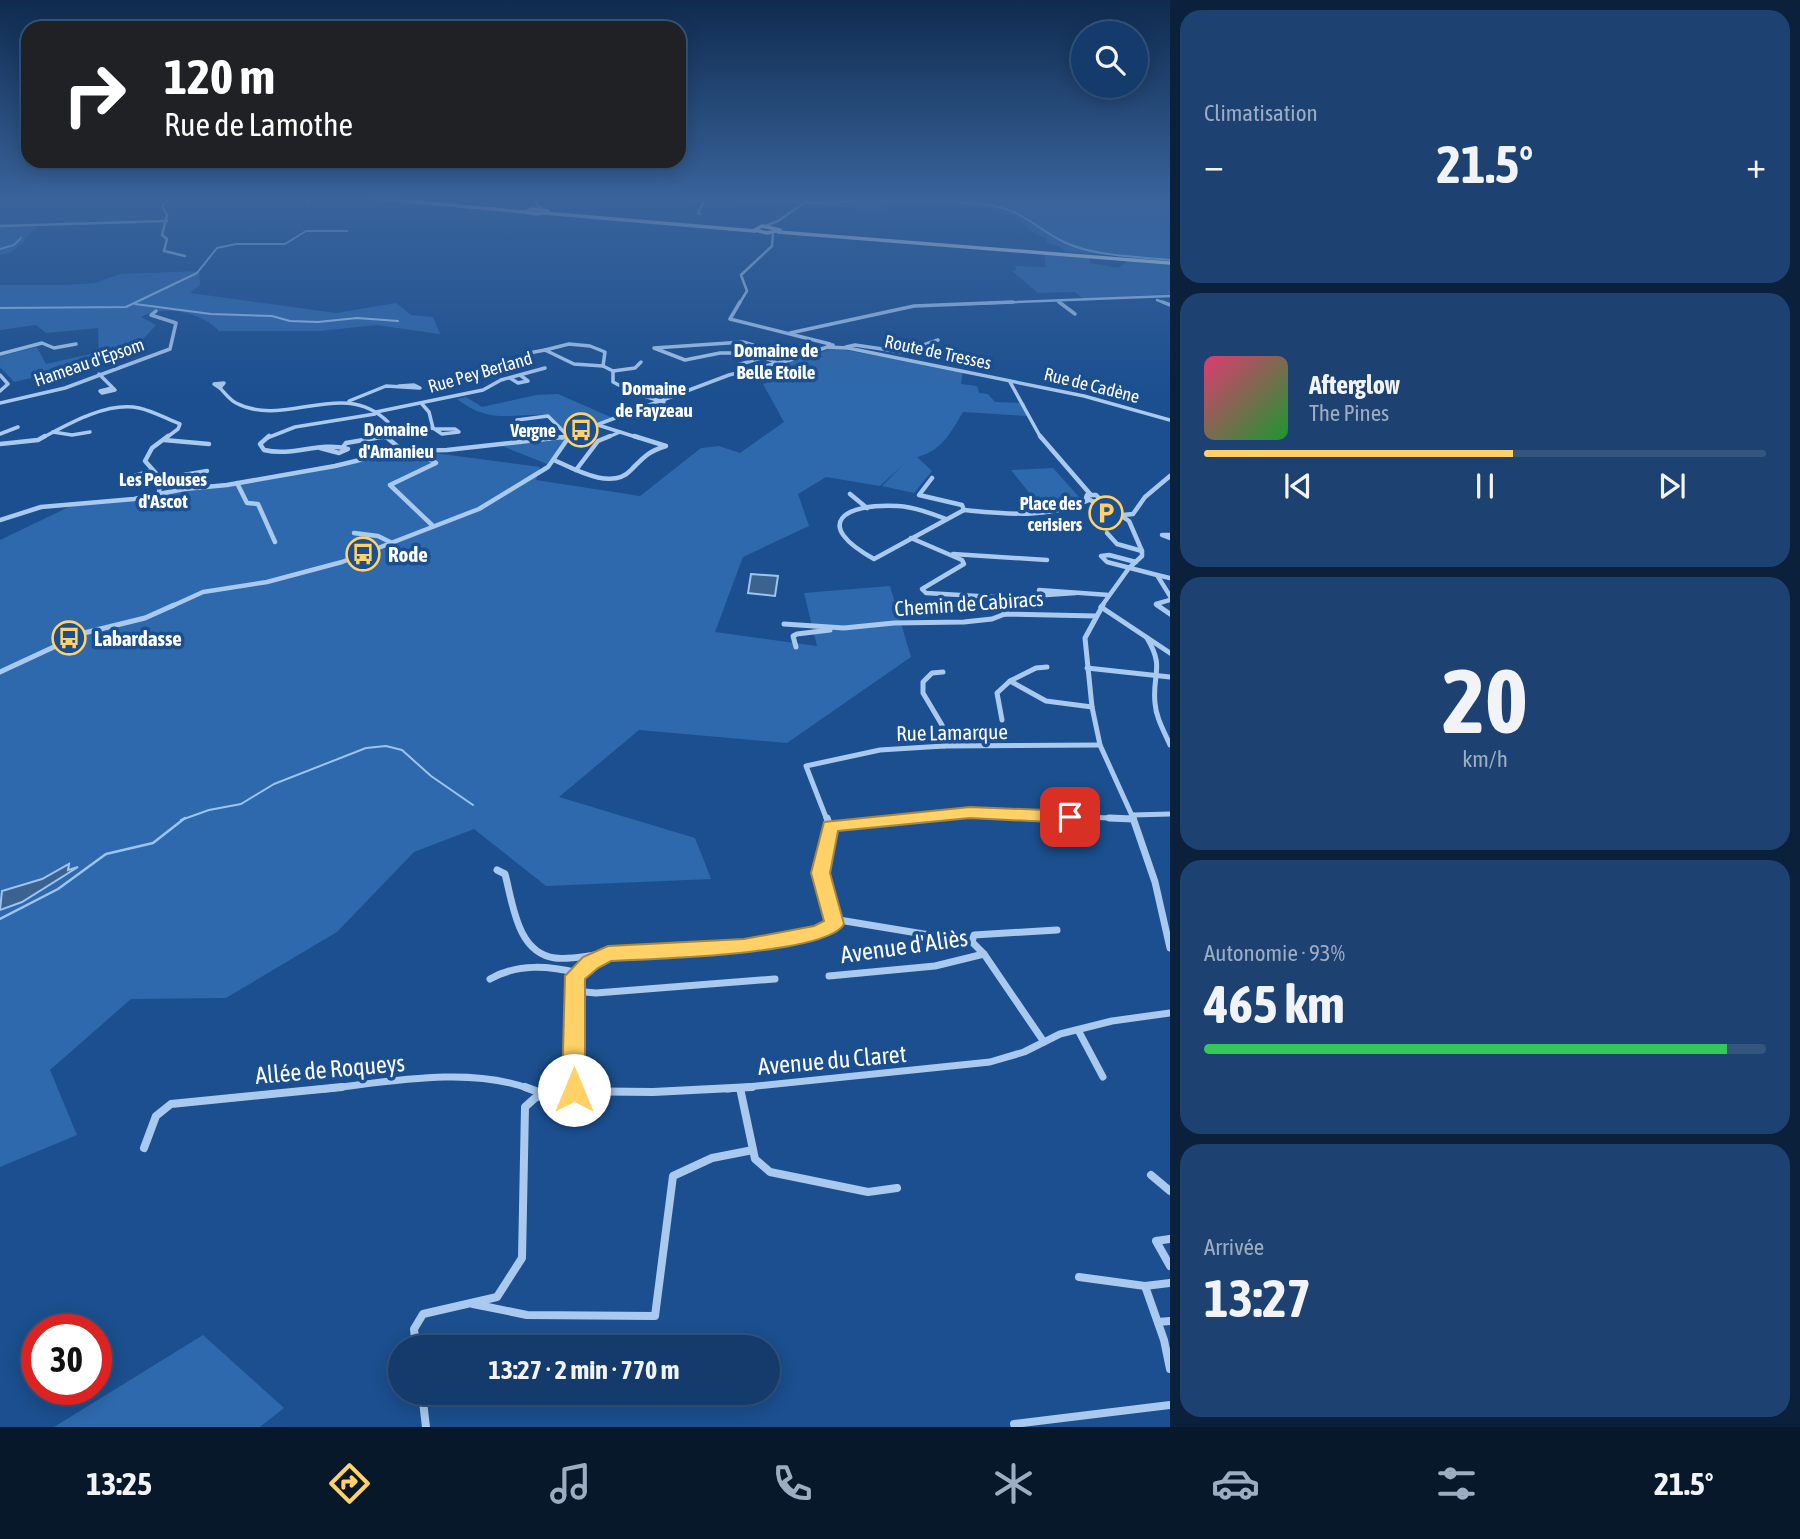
<!DOCTYPE html>
<html lang="fr">
<meta charset="utf-8">
<style>
:root{--surface:#143b6b;--page:#1d4271;--text:#f1f3f6;--muted:#9dadc1;--line:#33557e;--accent:#ffd166}
body{margin:0;font-family:"Asap Condensed",sans-serif;background:var(--page);color:var(--text);height:100vh;display:flex;flex-direction:column;font-size:26px;white-space:nowrap}
*{box-sizing:border-box;margin:0}
p{font-size:23px;color:var(--muted)}
.icon{flex:none;width:38px;height:38px;fill:none;stroke:currentColor;stroke-width:2;stroke-linecap:round;stroke-linejoin:round}
.map{position:relative;flex:1;overflow:hidden}
.panel{display:flex;flex-direction:column;gap:10px;padding:10px;background:#0b203b;width:630px}
.panel>*{flex:none}
.top-card{position:absolute;left:21px;top:21px;width:665px;height:147px;border-radius:21px;box-shadow:0 4px 18px #0003,0 0 0 2px var(--line);background:#202124;color:#fff;overflow:hidden}
.controls{position:absolute;left:1071px;top:21px;display:grid;gap:14px}
.controls a{display:grid;place-items:center;width:77px;height:77px;border-radius:50%;background:var(--surface);box-shadow:0 4px 18px #0003,0 0 0 2px var(--line);font-size:35px}
.speed{position:absolute;left:21px;top:1314px;display:flex;gap:14px;font-size:35px;font-weight:700;text-align:center}
.speed>*{display:grid;place-content:center;width:91px;height:91px;border-radius:50%;background:var(--surface);box-shadow:0 4px 18px #0003,0 0 0 2px var(--line);line-height:1}
.speed .limit{border:10px solid #d22;background:#fff;color:#111}
.pin{position:absolute;display:grid;place-items:center;width:60px;height:60px;color:#fff;margin:-30px;border-radius:14px;box-shadow:0 4px 10px #0006}
.me{position:absolute;width:77px;margin:-38px;rotate:0deg;stroke-linejoin:round;filter:drop-shadow(0 0 5px #0008)}
.turn{display:flex;align-items:center;gap:24px;height:147px;padding:0 28px;font-size:32px}
.turn .icon{width:91px;height:91px;stroke-width:2.5}
.turn b{display:block;font-size:49px;line-height:60px}
.big{font-size:52px;font-weight:700;line-height:1.1}
.panel .card{flex:1;display:flex;flex-direction:column;justify-content:center;gap:10px;min-width:0;padding:0 24px;border-radius:21px;background:var(--page)}
.panel .dial{align-items:center;gap:0}
.dial b{font-size:91px;line-height:1}
.song{display:flex;align-items:center;gap:21px}
.cover{width:84px;height:84px;border-radius:10px;background:linear-gradient(135deg,hsl(340 70% 55%),hsl(130 70% 35%))}
.played{height:7px;border-radius:4px;background:linear-gradient(90deg,var(--accent) 55%,var(--line) 55%)}
.keys{display:flex;justify-content:space-around;direction:ltr}
.heat{display:flex;justify-content:space-between;align-items:center;font-size:38px;direction:ltr}
.charge{height:10px;border-radius:5px;background:linear-gradient(90deg,#34c759 93%,var(--line) 0)}
.trip{position:absolute;left:388px;top:1335px;width:392px;height:70px;border-radius:35px;background:var(--surface);box-shadow:0 4px 18px #0003,0 0 0 2px var(--line);font-weight:700;line-height:70px;text-align:center}
.menu{display:flex;height:112px;justify-content:space-around;align-items:center;background:#08182b;color:var(--muted)}
.menu .icon{width:49px;height:49px}
.menu .current{color:var(--accent)}
.menu b{font-size:32px;color:var(--text)}
main{display:flex;flex:1;min-height:0}
.map>svg:first-child{display:block}
</style>
<main>
<div class="map">
<svg width="1170" height="1427" viewBox="0 0 1170 1427">
<rect width="100%" height="100%" fill="#1b4f8f"/>
<g fill="#2e69ad">
<path d="M 686,197 L 1093,197 L 1170,200 L 1170,259 L 1066,252 L 1059,246 L 1046,243 L 1047,238 C 1026,233 1022,216 1004,213 L 1002,209 L 954,204 L 884,203 L 887,210 L 684,198 Z"/>
<path d="M 0,227 L 37,227 L 24,240 L 24,242 L 10,253 L 0,255 Z"/>
<path d="M 1044,253 L 1089,256 L 1090,263 L 1118,268 L 1128,261 L 1170,265 L 1170,294 L 1083,299 L 1075,292 L 1038,293 L 1012,271 L 1017,270 L 1015,266 L 1046,267 Z"/>
<path d="M 199,271 L 200,285 L 190,293 L 336,313 L 396,303 L 411,315 L 433,317 L 440,334 L 376,325 L 320,331 L 219,331 C 202,312 163,304 141,317 L 156,325 L 134,349 L 121,357 L 14,382 L 0,367 L 0,356 L 37,347 L 46,364 L 99,352 L 98,328 L 46,333 L 36,325 L 0,330 L 0,285 L 66,285 L 95,283 L 120,274 Z"/>
<path d="M 828,347 L 963,371 L 961,384 L 977,386 L 979,393 L 988,394 L 995,402 L 1025,403 L 1027,416 L 963,412 C 951,432 942,451 917,457 L 932,471 L 914,493 L 882,486 L 906,462 L 880,486 L 826,477 L 798,494 L 809,526 L 743,557 L 715,632 L 817,646 L 804,593 L 890,586 L 911,657 L 787,743 L 639,730 L 559,797 L 695,838 L 711,879 L 546,886 L 474,829 L 414,852 L 337,932 L 226,998 L 131,999 L 50,1070 L 77,1135 L 0,1167 L 0,540 L 75,504 L 134,499 L 184,489 L 215,486 L 411,450 L 540,467 L 536,480 L 640,496 L 701,448 L 719,446 L 740,453 L 784,422 L 763,384 L 786,376 L 768,369 L 828,350 Z"/>
<path d="M 558,394 L 613,418 L 566,432 L 549,415 C 511,413 491,425 457,399 L 466,397 L 482,407 L 536,395 Z"/>
<path d="M 561,438 L 566,440 L 547,464 L 502,446 Z"/>
<path d="M 1053,468 L 1080,498 L 1035,500 L 1011,470 Z"/>
<path d="M 203,1335 L 284,1408 L 260,1427 L 54,1427 Z"/>
</g>
<g fill="#3c6290" stroke="#9cc4f0" stroke-width="2">
<path d="M 751,574 L 778,576 L 775,596 L 748,593 Z"/>
<path d="M 69,864 L 68,870 L 78,867 L 22,902 L 0,910 L 2,891 L 42,879 Z"/>
</g>
<g fill="none" stroke-linecap="round" stroke-linejoin="round">
<g stroke="#9cc4f0" stroke-width="2">
<path d="M 718,197 L 797,202"/>
<path d="M 805,203 C 867,202 932,196 993,206 C 1024,211 1038,230 1064,242 C 1096,257 1136,256 1170,260"/>
<path d="M 0,249 L 14,245 L 21,238"/>
<path d="M 135,304 L 211,314 L 272,316 L 290,321 L 318,322 L 357,318 L 398,321"/>
<path d="M 0,308 L 126,307 L 197,273 L 217,248 L 236,244 L 285,244 L 306,231 L 347,231"/>
<path d="M 181,820 L 209,810 L 241,804 L 274,784 L 366,748 L 386,746 L 402,750 L 431,776 L 473,805"/>
</g>
<path stroke="#9cc4f0" stroke-width="2.5" d="M 0,919 L 58,889 L 106,854 L 153,843 L 185,818"/>
<g stroke="#a9c9ee" stroke-width="2.5">
<path d="M 171,197 L 162,206 L 167,215 L 162,235 L 167,239 L 164,251 L 185,256"/>
<path d="M 304,197 L 308,203"/>
<path d="M 536,197 L 537,206 L 542,208"/>
<path d="M 668,197 L 704,201 L 698,213 L 700,214"/>
<path d="M 0,226 L 167,221"/>
<path d="M 765,226 L 778,221 L 812,197"/>
<path d="M 1157,300 L 1167,304"/>
<path d="M 1058,301 L 1062,304"/>
<path d="M 739,304 L 747,291 L 741,275 L 772,246 L 773,233"/>
<path d="M 968,304 L 1170,296"/>
</g>
<g stroke="#a9c9ee" stroke-width="3.5">
<path d="M 740,302 L 730,319 L 830,344"/>
<path d="M 1059,302 L 1075,314"/>
<path d="M 1163,302 L 1170,305"/>
<path d="M 790,333 L 914,306 L 1013,302"/>
<path d="M 743,342 L 753,345 L 754,353 L 720,353 L 685,360 L 654,348 Z"/>
<path d="M 569,344 L 590,346 L 605,352 L 603,366 L 574,364 L 545,350 Z"/>
<path d="M 828,347 L 848,348 L 1084,396 L 1170,420"/>
<path d="M 846,347 L 855,345 L 903,352 L 938,340"/>
<path d="M 529,353 L 545,350"/>
<path d="M 754,353 L 777,363"/>
<path d="M 0,354 L 42,343 L 54,348 L 76,344"/>
<path d="M 603,366 L 613,371 L 613,382 L 634,393 L 664,402"/>
<path d="M 745,370 L 737,365 L 766,357"/>
<path d="M 613,371 L 635,368 L 641,362"/>
<path d="M 99,374 L 115,390 L 102,393 L 100,391 L 112,388"/>
<path d="M 0,375 L 8,384 L 0,391"/>
<path d="M 510,378 L 518,383 L 528,381 L 520,375"/>
<path d="M 1010,382 L 1041,438"/>
<path d="M 224,383 L 220,388 L 214,384 Z"/>
<path d="M 220,388 C 225,393 230,400 236,403 C 285,429 343,377 388,422 L 385,438"/>
<path d="M 648,396 L 655,388 L 669,383"/>
<path d="M 349,401 L 386,386 L 420,388 L 414,385 L 399,386"/>
<path d="M 0,403 L 65,388 L 170,349 L 176,323 L 151,315 L 156,311"/>
<path d="M 422,404 L 429,412 L 433,428"/>
<path d="M 376,412 L 483,390 L 501,380 L 545,368"/>
<path d="M 598,425 L 639,438"/>
<path d="M 556,426 L 524,430 L 517,420 L 548,416 L 566,434"/>
<path d="M 53,432 L 72,435 L 90,432"/>
<path d="M 0,434 L 18,427"/>
<path d="M 42,438 C 68,424 108,401 139,408 C 153,411 167,419 180,424 L 178,429 L 166,438"/>
<path d="M 267,438 L 295,427 L 375,414"/>
<path d="M 377,438 L 433,428 L 442,434 L 459,432 L 455,429 L 435,429"/>
<path d="M 562,438 L 729,375 L 790,360 L 833,345"/>
<path d="M 606,438 L 620,432"/>
</g>
<g stroke="#a9c9ee" stroke-width="4.5">
<path d="M 269,436 L 260,444 L 264,450 C 293,457 320,441 348,449 L 339,453 L 320,448"/>
<path d="M 385,436 L 402,450"/>
<path d="M 1040,436 L 1091,495"/>
<path d="M 164,440 L 209,444"/>
<path d="M 0,444 L 38,440 L 45,436"/>
<path d="M 343,447 L 346,443 L 387,436"/>
<path d="M 422,450 L 422,455 L 436,463 L 390,485 L 433,526"/>
<path d="M 554,460 C 574,469 612,491 631,470 C 644,457 647,452 666,446 L 634,436"/>
<path d="M 576,470 L 598,441 L 610,436"/>
<path d="M 932,478 L 919,495 L 962,505 L 964,510 C 1008,514 1048,519 1089,500"/>
<path d="M 161,479 L 207,471"/>
<path d="M 121,483 L 127,478 L 152,471"/>
<path d="M 237,483 L 247,503 L 258,504 L 275,542"/>
<path d="M 162,494 L 159,492 L 161,479 L 145,461 L 152,448 L 168,436"/>
<path d="M 850,494 L 867,508"/>
<path d="M 1087,495 L 1096,495 L 1101,500 L 1094,502 L 1086,498 Z"/>
<path d="M 1099,501 L 1129,521 L 1142,551 L 1142,556 L 1129,568 L 1101,607"/>
<path d="M 1123,515 L 1133,514 L 1145,497 L 1170,476"/>
<path d="M 946,519 C 930,513 914,507 898,506 C 844,503 811,524 874,559 L 964,510"/>
<path d="M 0,520 L 41,507 L 134,499 L 184,489 L 227,485 L 335,466 L 397,451 L 447,450 L 572,436"/>
<path d="M 354,533 L 378,536 L 392,543"/>
<path d="M 1107,533 L 1117,544 L 1142,551"/>
<path d="M 1170,535 L 1162,535 L 1170,538"/>
<path d="M 911,538 L 962,560 L 964,564 L 922,589 L 926,593 L 994,597 L 1002,607"/>
<path d="M 953,554 L 1047,560"/>
<path d="M 1136,562 L 1109,555 L 1101,556 L 1107,562 L 1157,575 L 1170,596"/>
<path d="M 1157,575 L 1170,578"/>
<path d="M 1076,593 L 1046,595 L 1039,590 L 1109,595"/>
<path d="M 170,607 L 203,592 L 267,582 L 342,562 L 479,509 L 548,467 L 569,437"/>
<path d="M 1160,607 L 1156,604 L 1170,600"/>
</g>
<g stroke="#a9c9ee" stroke-width="5">
<path d="M 1001,605 L 1005,614"/>
<path d="M 1103,605 L 1085,638 L 1092,707 L 1100,745 L 1134,820"/>
<path d="M 1157,605 L 1170,614"/>
<path d="M 1101,607 L 1170,653"/>
<path d="M 784,624 L 844,628 L 894,623 L 964,622 L 992,619 L 1005,614 L 1096,616"/>
<path d="M 1147,638 C 1165,668 1152,673 1155,703 C 1156,718 1164,731 1170,745"/>
<path d="M 796,647 L 793,636 L 797,634 L 830,630"/>
<path d="M 1087,668 L 1170,677"/>
<path d="M 0,672 L 84,633 L 145,618 L 174,605"/>
<path d="M 943,672 L 932,673 L 923,682 L 923,693 L 942,725 L 944,746"/>
<path d="M 1010,681 L 1036,668 L 1047,667"/>
<path d="M 1002,720 L 997,693 L 1010,681 L 1046,701 L 1092,707"/>
<path d="M 1132,815 L 1170,814"/>
<path d="M 827,820 L 806,766 L 880,750 L 944,746 L 1100,745"/>
<path d="M 893,820 L 970,812 L 1133,819"/>
</g>
<g stroke="#a9c9ee" stroke-width="7">
<path d="M 827,818 L 830,826 L 820,873 L 833,919"/>
<path d="M 1109,818 L 1133,819"/>
<path d="M 1133,818 L 1155,882 L 1170,948"/>
<path d="M 830,826 L 910,818"/>
<path d="M 497,870 L 505,874 C 513,904 517,953 555,958 C 571,960 589,955 605,954"/>
<path d="M 833,919 L 972,942"/>
<path d="M 972,942 L 984,954 L 1044,1042"/>
<path d="M 972,942 L 974,935 L 1057,930"/>
<path d="M 829,976 L 935,966 L 984,954"/>
<path d="M 490,979 C 518,963 549,966 579,973"/>
<path d="M 574,991 L 596,993 L 775,979"/>
<path d="M 1078,1030 L 1103,1077"/>
<path d="M 325,1089 C 388,1082 469,1066 530,1089"/>
<path d="M 574,1089 L 575,977 L 591,962 L 608,954 C 685,951 761,953 834,924 L 833,919"/>
<path d="M 727,1089 L 990,1062 L 1024,1052 L 1060,1034 L 1112,1021 L 1170,1013"/>
</g>
<g stroke="#a9c9ee" stroke-width="8">
<path d="M 525,1087 L 544,1094"/>
<path d="M 740,1088 L 755,1159 L 770,1172 L 868,1192 L 897,1188"/>
<path d="M 574,1090 L 574,1087"/>
<path d="M 144,1148 L 156,1116 L 171,1104 L 342,1087"/>
<path d="M 1151,1175 L 1170,1191"/>
<path d="M 1170,1239 L 1156,1241 L 1170,1266"/>
<path d="M 1079,1277 L 1145,1286 L 1170,1283"/>
<path d="M 1145,1286 L 1164,1340 L 1170,1369"/>
<path d="M 473,1304 L 527,1315 L 655,1316 L 673,1176 L 712,1158 L 753,1150"/>
<path d="M 1158,1322 L 1170,1321"/>
<path d="M 416,1348 L 414,1329 L 423,1314 L 497,1297 L 522,1258 L 525,1107 L 535,1098 L 554,1091 L 653,1092 L 752,1087"/>
<path d="M 422,1393 L 426,1427"/>
<path d="M 1014,1424 L 1170,1405"/>
</g>
<g stroke="#f0f6ff" stroke-width="3.5">
<path d="M 359,197 L 526,212"/>
<path d="M 531,209 L 548,211 L 537,214 L 526,212 Z"/>
<path d="M 544,213 L 755,231"/>
<path d="M 762,226 L 780,230 L 767,233 L 755,230 Z"/>
<path d="M 778,232 L 1170,263"/>
</g>
</g>
<linearGradient id="sky" x2="0" y2="1"><stop stop-color="#0f2b4f"/><stop offset="0.5" stop-color="#39639b"/><stop offset="1" stop-color="#39639b" stop-opacity="0"/></linearGradient>
<rect width="1170" height="397" fill="url(#sky)"/>
<path fill="#ffd166" stroke="#a68842" stroke-width="2" d="M 970,807 L 1070,811 L 1079,817 L 1070,823 L 970,818 L 838,831 L 830,873 L 844,924 C 827,955 650,959 611,961 L 598,968 L 585,979 L 585,1090 L 582,1097 L 574,1100 L 566,1097 L 562,1090 L 565,976 L 583,957 L 608,946 L 744,939 L 814,926 L 824,921 L 811,873 L 824,822 Z"/>
<defs>
<symbol id="bus-ring" viewBox="-11 -11 22 22"><circle r="9.5" fill="#1b4f8f" stroke="#ffd166" stroke-width="1.5"/><path d="M-5-6H5V4H4V6H2V4H-2V6H-4V4H-5ZM-3.5-4V0h7V-4ZM-3.5 1.2v1.5H-2V1.2ZM2 1.2v1.5H3.5V1.2Z" fill="#ffd166"/></symbol>
<symbol id="parking-ring" viewBox="-11 -11 22 22"><circle r="9.5" fill="#1b4f8f" stroke="#ffd166" stroke-width="1.5"/><path d="M-3.5-5.5H1a3.5 3.5 0 0 1 0 7H-1V5.5H-3.5ZM-1-3.4V-.6H.8a1.4 1.4 0 0 0 0-2.8Z" fill="#ffd166"/></symbol>
</defs>
<g fill-rule="evenodd">
<use href="#bus-ring" x="562" y="411" width="38" height="38"/>
<use href="#parking-ring" x="1087" y="494" width="38" height="38"/>
<use href="#bus-ring" x="344" y="535" width="38" height="38"/>
<use href="#bus-ring" x="50" y="619" width="38" height="38"/>
</g>
<g text-anchor="middle" dominant-baseline="central" stroke-width="7" stroke-linejoin="round" paint-order="stroke">
<g font-size="18" fill="#fff" stroke="#1b4f8f">
<text transform="translate(938 352) rotate(12)">Route de Tresses</text>
<text transform="translate(89 362) rotate(-19)">Hameau d'Epsom</text>
<text transform="translate(480 372) rotate(-16)">Rue Pey Berland</text>
<text transform="translate(1092 385) rotate(14)">Rue de Cadène</text>
</g>
<g font-size="18" font-weight="bold" fill="#fff" stroke="#1b4f8f" text-anchor="end">
<text x="556" y="430">Vergne</text>
<text x="1082" y="503">Place des<tspan x="1082" dy="21">cerisiers</tspan></text>
</g>
<g font-size="19" font-weight="bold" fill="#fff" stroke="#1b4f8f">
<text x="776" y="350">Domaine de<tspan x="776" dy="22">Belle Etoile</tspan></text>
<text x="654" y="388">Domaine<tspan x="654" dy="22">de Fayzeau</tspan></text>
<text x="396" y="429">Domaine<tspan x="396" dy="22">d'Amanieu</tspan></text>
<text x="163" y="479">Les Pelouses<tspan x="163" dy="22">d'Ascot</tspan></text>
</g>
<g font-size="21" font-weight="bold" fill="#fff" stroke="#1b4f8f" text-anchor="start">
<text x="388" y="554">Rode</text>
<text x="94" y="638">Labardasse</text>
</g>
<g font-size="21" fill="#fff" stroke="#1b4f8f">
<text transform="translate(969 603) rotate(-4)">Chemin de Cabiracs</text>
<text transform="translate(952 732) rotate(-1)">Rue Lamarque</text>
</g>
<g font-size="24" fill="#fff" stroke="#1b4f8f">
<text transform="translate(904 946) rotate(-8)">Avenue d'Aliès</text>
<text transform="translate(832 1060) rotate(-5)">Avenue du Claret</text>
<text transform="translate(330 1069) rotate(-5)">Allée de Roqueys</text>
</g>
</g>
</svg>
<div class="controls">
<a><svg class="icon" aria-label="search" viewBox="0 0 24 24"><circle cx="10" cy="10" r="6"/><path d="M15 15l6 6"/></svg></a>
</div>
<div class="speed"><div class="limit">30</div></div>
<div class="pin" style="left:1070px;top:817px;background:#d93025"><svg class="icon" aria-label="arrive" viewBox="0 0 24 24"><path d="M6 21V4h12l-3 4 3 4H6"/></svg></div>
<svg class="me" style="left:574px;top:1090px" viewBox="-20 -20 40 40"><circle r="19" fill="#fff"/><path d="M0-13L10 11 0 6-10 11z" fill="#ffd166"/></svg>
<div class="trip">13:27 · 2 min · 770 m</div>
<div class="top-card">
<div class="turn"><svg class="icon" aria-label="right" viewBox="0 0 24 24"><path d="M7 20v-9h11M14 6l5 5-5 5"/></svg><div><b>120 m</b>Rue de Lamothe</div></div>
</div>
</div>
<section class="panel">
<div class="card"><p>Climatisation</p>
<div class="heat"><a>−</a><b class="big">21.5°</b><a>+</a></div>
</div>
<div class="card">
<div class="song"><i class="cover"></i><div><b>Afterglow</b><p>The Pines</p></div></div>
<div class="played"></div>
<div class="keys"><svg class="icon" aria-label="previous" viewBox="0 0 24 24"><path d="M18 5L8 12l10 7zM5 5v14"/></svg><svg class="icon" aria-label="pause" viewBox="0 0 24 24"><path d="M8 5v14M16 5v14"/></svg><svg class="icon" aria-label="next" viewBox="0 0 24 24"><path d="M6 5l10 7-10 7zM19 5v14"/></svg></div>
</div>
<div class="card dial"><b>20</b><p>km/h</p></div>
<div class="card"><p>Autonomie · 93%</p><b class="big">465 km</b><div class="charge"></div></div>
<div class="card"><p>Arrivée</p><b class="big">13:27</b></div>
</section>
</main>
<nav class="menu">
<b>13:25</b>
<svg class="icon current" aria-label="directions" viewBox="0 0 24 24"><path d="M12 3l9 9-9 9-9-9zM9 14v-3h6M13 9l2 2-2 2"/></svg>
<svg class="icon" aria-label="music" viewBox="0 0 24 24"><path d="M9 18V5l10-2v13"/><circle cx="6" cy="18" r="3"/><circle cx="16" cy="16" r="3"/></svg>
<svg class="icon" aria-label="phone" viewBox="0 0 24 24"><path d="M5 4h4l2 5-3 2q2 4 5 5l2-3 5 2v4C11 20 4 13 5 4z"/></svg>
<svg class="icon" aria-label="climate" viewBox="0 0 24 24"><path d="M12 3v18M4 7l16 10M4 17L20 7"/></svg>
<svg class="icon" aria-label="car" viewBox="0 0 24 24"><path d="M5 17H2v-5l4-1 3-4h7l3 4 3 1v5h-3M9 17h6M6 11h13"/><circle cx="7" cy="17" r="2"/><circle cx="17" cy="17" r="2"/></svg>
<svg class="icon" aria-label="filters" viewBox="0 0 24 24"><path d="M4 7h16M4 17h16"/><circle cx="9" cy="7" r="2"/><circle cx="15" cy="17" r="2"/></svg>
<b>21.5°</b>
</nav>
